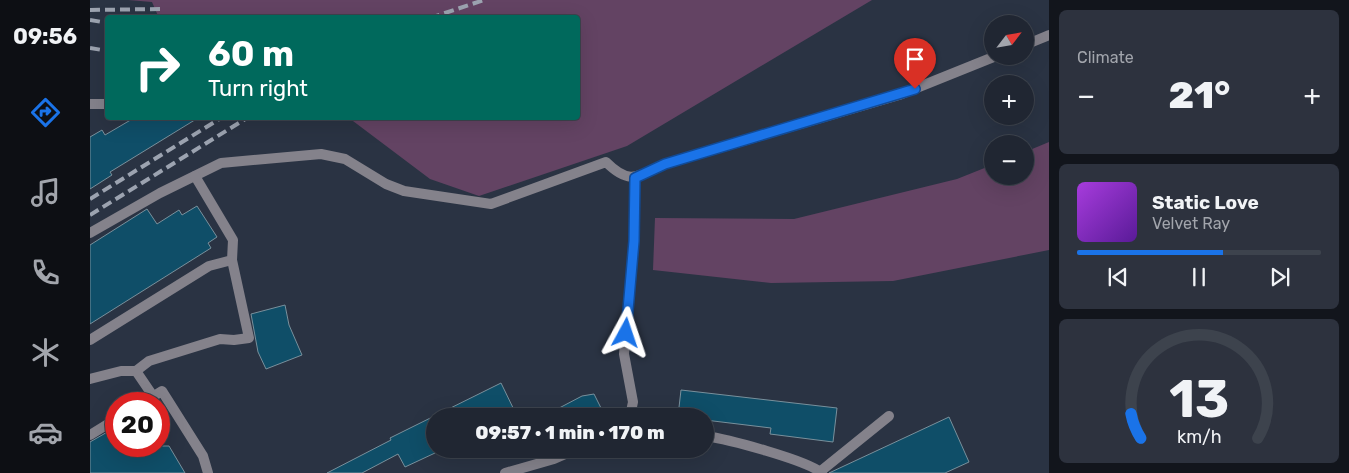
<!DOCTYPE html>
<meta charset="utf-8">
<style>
:root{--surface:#202632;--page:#2d323e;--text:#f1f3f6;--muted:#a2a5ac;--line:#3d434d;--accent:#1a73e8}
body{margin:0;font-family:Rubik,sans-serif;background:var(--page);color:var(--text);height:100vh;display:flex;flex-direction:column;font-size:19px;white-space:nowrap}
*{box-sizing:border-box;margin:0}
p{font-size:16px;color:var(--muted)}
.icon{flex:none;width:28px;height:28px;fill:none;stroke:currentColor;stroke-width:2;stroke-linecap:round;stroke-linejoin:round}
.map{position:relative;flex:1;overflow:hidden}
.panel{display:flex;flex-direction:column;gap:10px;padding:10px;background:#12151c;width:300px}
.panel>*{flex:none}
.banner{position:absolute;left:15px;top:15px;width:475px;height:105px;border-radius:5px;box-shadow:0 5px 20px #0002,0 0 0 1px var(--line);background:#00695c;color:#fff;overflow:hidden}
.needle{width:32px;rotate:59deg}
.buttons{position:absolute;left:894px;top:15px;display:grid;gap:10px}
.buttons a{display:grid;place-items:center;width:50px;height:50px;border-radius:50%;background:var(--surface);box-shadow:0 5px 20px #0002,0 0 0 1px var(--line);font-size:25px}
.speed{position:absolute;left:15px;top:392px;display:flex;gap:10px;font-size:25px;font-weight:700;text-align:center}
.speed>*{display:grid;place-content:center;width:65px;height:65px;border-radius:50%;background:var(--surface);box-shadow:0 5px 20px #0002,0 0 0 1px var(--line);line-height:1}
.speed .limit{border:8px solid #d22;background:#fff;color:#111}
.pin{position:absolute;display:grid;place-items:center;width:42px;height:42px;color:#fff;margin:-51px -21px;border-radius:50% 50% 50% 0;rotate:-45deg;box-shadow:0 0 5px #0007}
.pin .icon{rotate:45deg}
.me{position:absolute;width:55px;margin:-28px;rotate:5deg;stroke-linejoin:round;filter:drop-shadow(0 0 4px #0008)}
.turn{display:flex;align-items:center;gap:18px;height:105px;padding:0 20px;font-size:22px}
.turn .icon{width:65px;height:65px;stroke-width:2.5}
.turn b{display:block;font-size:35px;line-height:42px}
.big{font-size:38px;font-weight:800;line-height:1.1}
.panel .tile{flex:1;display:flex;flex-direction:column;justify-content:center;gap:8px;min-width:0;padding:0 18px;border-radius:8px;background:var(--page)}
.panel .dial{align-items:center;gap:0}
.dial svg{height:130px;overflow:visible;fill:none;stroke:var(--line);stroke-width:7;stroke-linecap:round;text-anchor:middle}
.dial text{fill:var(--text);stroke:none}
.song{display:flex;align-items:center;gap:15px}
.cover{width:60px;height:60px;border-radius:8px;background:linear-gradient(135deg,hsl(280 70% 55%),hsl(270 70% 35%))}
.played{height:5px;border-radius:2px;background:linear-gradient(90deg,var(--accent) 60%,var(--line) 60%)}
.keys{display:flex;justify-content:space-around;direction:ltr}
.heat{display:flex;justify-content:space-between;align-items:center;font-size:28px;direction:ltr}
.trip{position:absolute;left:336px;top:408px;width:288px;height:50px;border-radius:25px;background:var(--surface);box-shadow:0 5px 20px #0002,0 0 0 1px var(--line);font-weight:800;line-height:50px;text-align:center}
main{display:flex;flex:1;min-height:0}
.tab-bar{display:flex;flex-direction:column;width:90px;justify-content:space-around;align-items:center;background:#0d0f14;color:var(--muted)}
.tab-bar .icon{width:35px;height:35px}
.tab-bar .active{color:var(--accent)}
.tab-bar b{font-size:22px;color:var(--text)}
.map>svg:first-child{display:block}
</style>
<main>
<nav class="tab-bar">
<b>09:56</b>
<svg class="icon active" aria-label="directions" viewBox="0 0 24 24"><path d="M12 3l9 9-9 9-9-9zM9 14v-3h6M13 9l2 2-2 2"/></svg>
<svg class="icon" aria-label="music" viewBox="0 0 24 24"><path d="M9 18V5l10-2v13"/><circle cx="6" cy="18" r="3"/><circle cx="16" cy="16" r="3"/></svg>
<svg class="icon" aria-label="phone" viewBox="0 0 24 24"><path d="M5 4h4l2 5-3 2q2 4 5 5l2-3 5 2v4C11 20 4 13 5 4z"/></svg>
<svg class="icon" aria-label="climate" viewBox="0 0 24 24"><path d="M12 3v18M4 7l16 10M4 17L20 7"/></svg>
<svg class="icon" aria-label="car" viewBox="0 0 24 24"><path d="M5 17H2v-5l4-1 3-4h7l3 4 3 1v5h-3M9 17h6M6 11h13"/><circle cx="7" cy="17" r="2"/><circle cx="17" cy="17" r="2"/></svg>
</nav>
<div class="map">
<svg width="959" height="473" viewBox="0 0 959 473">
<rect width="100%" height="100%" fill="#2a3343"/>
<g fill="#634363">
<path d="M 38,0 L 782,0 L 537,146 L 389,196 L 340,179 L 259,118 L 488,118 L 488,18 L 300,16 L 69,18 L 62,2 Z"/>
<path d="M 959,142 L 959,250 L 803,281 L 681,283 L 563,270 L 565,218 L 704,219 L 867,179 L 902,165 L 902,176 L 935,176 L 935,152 Z"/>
</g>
<g fill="#0f4e68" stroke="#79909c">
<path d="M 44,118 L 108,118 L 20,172 L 22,175 L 0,189 L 0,137 L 12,130 L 15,135 Z"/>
<path d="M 107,206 L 127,237 L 118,243 L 121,248 L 0,324 L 0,245 L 57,209 L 67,224 L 89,210 L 92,215 Z"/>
<path d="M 195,305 L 199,325 L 212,355 L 176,369 L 168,352 L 161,314 Z"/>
<path d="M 411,383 L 427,416 L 345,416 L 345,453 L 315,467 L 308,454 L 272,473 L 237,473 L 301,440 L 300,438 Z"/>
<path d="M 591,390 L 747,408 L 743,442 L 680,434 L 681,428 L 615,420 L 615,416 L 588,416 Z"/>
<path d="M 504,394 L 515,416 L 454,416 L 492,396 Z"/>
<path d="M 859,417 L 879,462 L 855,473 L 739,473 Z"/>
<path d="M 26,427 L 26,446 L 79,446 L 95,473 L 0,473 L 0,442 Z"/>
</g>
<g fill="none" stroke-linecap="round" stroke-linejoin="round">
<g stroke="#84828b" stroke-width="10">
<path d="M 935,45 L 959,35"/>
<path d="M 0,104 L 18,104"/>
<path d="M 0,233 L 70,193 L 131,163 L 231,154 L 255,159 L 296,184 L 314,191 L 401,204 L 516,162 C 540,186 548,176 575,164 L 809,95 L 906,56"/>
<path d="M 0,340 L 119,266 L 142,260 L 143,240 L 105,176"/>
<path d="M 46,371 L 63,396"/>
<path d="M 0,379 L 31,371 L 46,371 L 59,361 L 130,339 L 144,340 L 159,338 L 142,260"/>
<path d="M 51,404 L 72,391 L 113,456 L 118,473"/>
<path d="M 540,416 L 543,402 L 534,354 L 544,241 L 545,178"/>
<path d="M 0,435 L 26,419"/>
<path d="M 615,436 C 638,439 716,460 732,473"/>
<path d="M 731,471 L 799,416"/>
<path d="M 415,473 L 464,459 L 487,449"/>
</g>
<g stroke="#9ca3b0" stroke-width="4" stroke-dasharray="10 5" stroke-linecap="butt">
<path d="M 0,10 L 71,9"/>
<path d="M 340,18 L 394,0"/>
<path d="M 0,20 L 18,23"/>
<path d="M 0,48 L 18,51"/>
<path d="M 0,199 L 131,118"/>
<path d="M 0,215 L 157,118"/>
</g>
</g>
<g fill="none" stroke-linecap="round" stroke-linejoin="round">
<defs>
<path id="route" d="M 536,333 L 544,241 L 545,178 L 575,164 L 825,89"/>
</defs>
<use href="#route" stroke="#114b97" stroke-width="12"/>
<use href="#route" stroke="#1a73e8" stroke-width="9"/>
</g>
</svg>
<div class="buttons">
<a><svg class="needle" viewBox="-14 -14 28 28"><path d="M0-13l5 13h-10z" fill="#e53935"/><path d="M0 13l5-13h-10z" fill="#a2a5ac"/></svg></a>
<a>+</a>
<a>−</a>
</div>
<div class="speed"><div class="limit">20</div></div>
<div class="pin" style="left:825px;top:89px;background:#d93025"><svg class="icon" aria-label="arrive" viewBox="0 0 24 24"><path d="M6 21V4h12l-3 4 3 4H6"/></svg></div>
<svg class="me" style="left:536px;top:333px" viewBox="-20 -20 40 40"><path d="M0-17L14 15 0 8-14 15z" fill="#1a73e8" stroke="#fff" stroke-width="4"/></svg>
<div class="trip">09:57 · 1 min · 170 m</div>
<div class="banner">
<div class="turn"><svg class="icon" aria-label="right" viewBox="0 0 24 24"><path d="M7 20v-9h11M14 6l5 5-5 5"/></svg><div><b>60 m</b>Turn right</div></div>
</div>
</div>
<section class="panel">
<div class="tile"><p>Climate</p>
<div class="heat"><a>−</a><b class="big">21°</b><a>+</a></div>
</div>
<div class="tile">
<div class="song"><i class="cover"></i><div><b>Static Love</b><p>Velvet Ray</p></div></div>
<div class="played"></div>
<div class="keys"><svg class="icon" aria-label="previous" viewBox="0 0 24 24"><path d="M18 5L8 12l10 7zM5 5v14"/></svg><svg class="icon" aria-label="pause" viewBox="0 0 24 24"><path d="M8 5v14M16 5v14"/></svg><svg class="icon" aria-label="next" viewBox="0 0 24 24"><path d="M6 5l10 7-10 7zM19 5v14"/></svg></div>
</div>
<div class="tile dial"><svg viewBox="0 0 100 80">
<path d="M14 69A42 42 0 1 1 86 69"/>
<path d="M14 69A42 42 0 0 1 8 54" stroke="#1a73e8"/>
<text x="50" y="56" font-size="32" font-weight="700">13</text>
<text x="50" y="72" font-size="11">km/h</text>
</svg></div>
</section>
</main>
